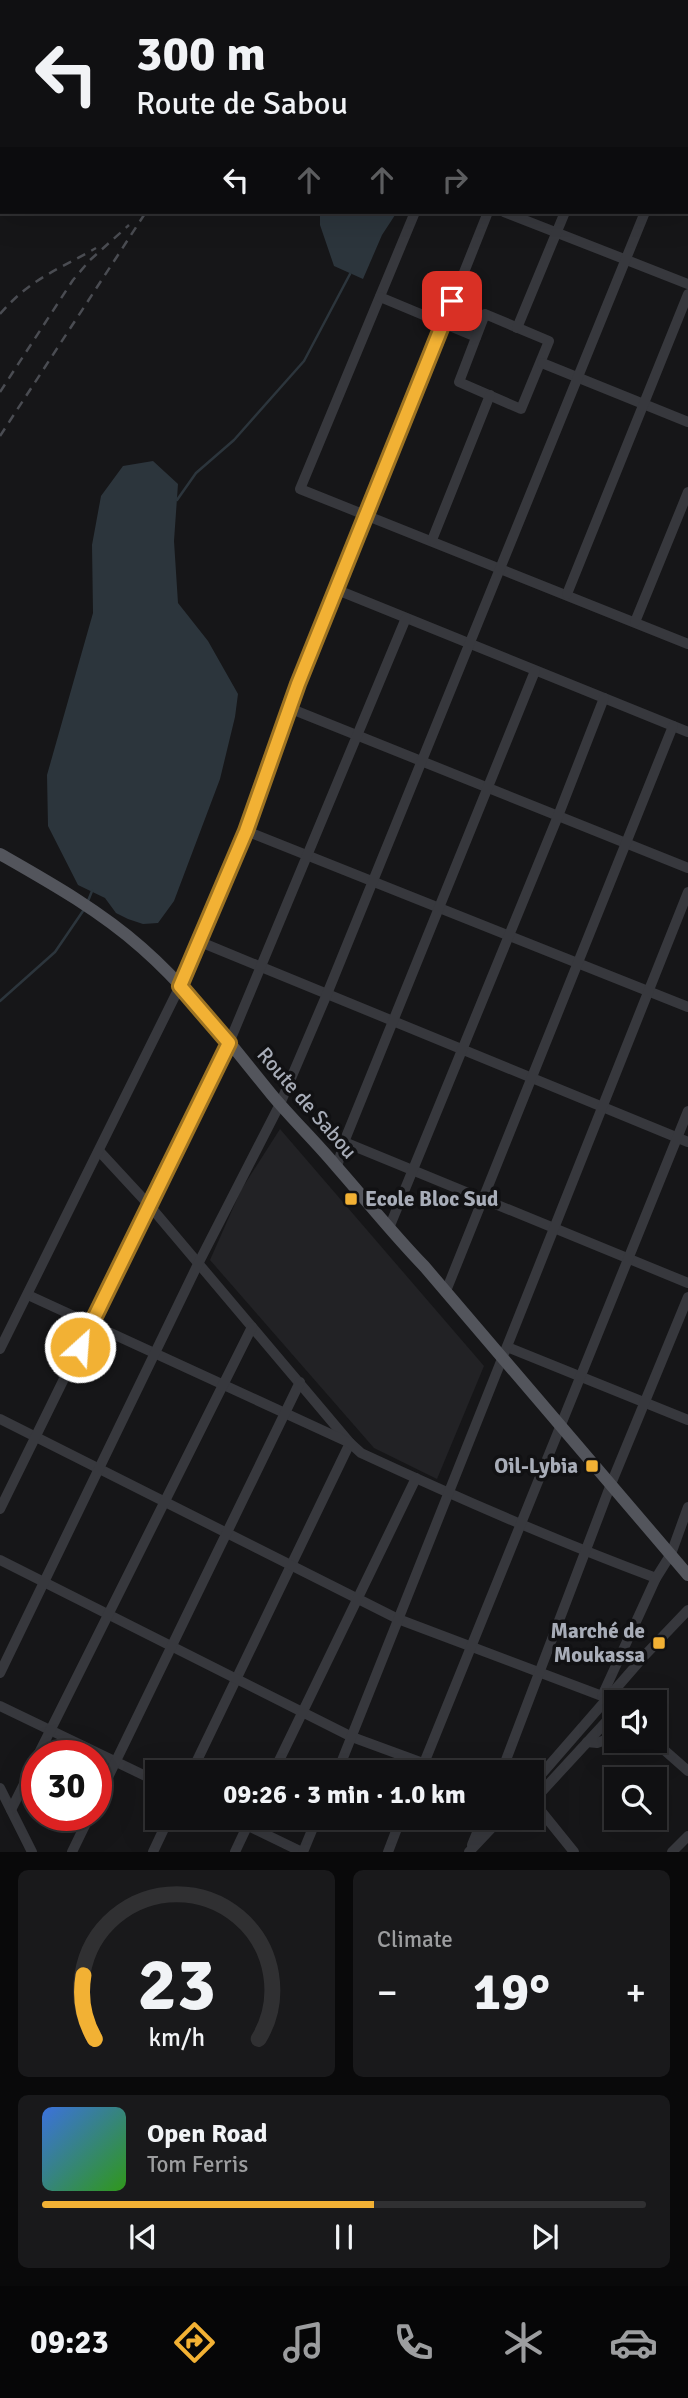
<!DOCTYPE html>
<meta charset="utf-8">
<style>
:root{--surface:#101012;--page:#19191b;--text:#f1f3f6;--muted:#9c9d9f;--line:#303032;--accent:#f2b134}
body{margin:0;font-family:Signika,sans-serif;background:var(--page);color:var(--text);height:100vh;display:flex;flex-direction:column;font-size:26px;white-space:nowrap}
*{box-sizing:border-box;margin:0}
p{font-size:23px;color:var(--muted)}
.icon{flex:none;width:38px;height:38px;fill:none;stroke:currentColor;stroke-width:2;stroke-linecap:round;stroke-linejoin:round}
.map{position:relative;height:1852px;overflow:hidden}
.drawer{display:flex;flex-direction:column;gap:18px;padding:18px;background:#09090a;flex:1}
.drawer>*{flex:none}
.guide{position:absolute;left:0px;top:0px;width:690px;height:214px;box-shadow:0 7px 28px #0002,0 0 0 2px var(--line);background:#101012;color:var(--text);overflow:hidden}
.fabs{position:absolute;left:604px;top:1690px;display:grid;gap:14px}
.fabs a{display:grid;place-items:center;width:63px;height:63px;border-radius:0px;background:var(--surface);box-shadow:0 7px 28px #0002,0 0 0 2px var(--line);font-size:35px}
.speed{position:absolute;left:21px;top:1740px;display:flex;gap:14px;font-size:35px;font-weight:700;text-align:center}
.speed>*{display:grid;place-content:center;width:91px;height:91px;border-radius:50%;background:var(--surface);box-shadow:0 7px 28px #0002,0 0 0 2px var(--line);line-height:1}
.speed .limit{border:10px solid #d22;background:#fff;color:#111}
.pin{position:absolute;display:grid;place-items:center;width:60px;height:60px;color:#fff;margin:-30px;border-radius:14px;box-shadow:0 4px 10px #0006}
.me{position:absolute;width:77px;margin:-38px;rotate:26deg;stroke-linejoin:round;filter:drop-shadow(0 0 5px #0008)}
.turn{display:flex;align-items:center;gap:24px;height:147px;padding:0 21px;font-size:32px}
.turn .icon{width:91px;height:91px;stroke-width:2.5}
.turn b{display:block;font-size:49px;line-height:60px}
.lanes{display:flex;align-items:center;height:66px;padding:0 21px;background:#0003;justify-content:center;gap:35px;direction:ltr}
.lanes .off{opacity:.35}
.big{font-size:52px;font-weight:700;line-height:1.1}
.drawer .tile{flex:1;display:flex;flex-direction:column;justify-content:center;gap:10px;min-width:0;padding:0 24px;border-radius:10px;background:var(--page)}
.drawer .dial{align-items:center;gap:0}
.dial svg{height:182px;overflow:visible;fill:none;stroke:var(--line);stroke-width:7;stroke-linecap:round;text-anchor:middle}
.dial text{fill:var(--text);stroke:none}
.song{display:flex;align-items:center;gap:21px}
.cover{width:84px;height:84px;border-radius:10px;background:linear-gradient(135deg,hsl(220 70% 55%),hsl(110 70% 35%))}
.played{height:7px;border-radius:4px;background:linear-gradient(90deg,var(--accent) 55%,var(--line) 55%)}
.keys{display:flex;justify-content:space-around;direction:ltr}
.heat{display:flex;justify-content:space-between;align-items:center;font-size:38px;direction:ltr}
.drawer .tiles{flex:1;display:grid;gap:18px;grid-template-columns:1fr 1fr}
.tile:last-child{grid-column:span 2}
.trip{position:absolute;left:145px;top:1760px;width:399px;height:70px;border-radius:0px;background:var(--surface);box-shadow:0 7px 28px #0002,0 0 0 2px var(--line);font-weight:700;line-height:70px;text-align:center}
.tab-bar{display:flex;height:112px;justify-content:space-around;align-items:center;background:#060607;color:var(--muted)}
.tab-bar .icon{width:49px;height:49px}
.tab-bar .on{color:var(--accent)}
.tab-bar b{font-size:32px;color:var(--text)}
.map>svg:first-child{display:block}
</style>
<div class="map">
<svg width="688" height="1852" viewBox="0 0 688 1852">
<rect width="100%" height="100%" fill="#161618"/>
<path fill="#222225" d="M 280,1129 L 484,1366 L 437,1479 L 374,1448 L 210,1260 L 241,1190 Z"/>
<g fill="#2c353c">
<path d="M 320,212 L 397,212 L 382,235 L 363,279 L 334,266 L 320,225 Z"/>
<path d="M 153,461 L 178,484 L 174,541 L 178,603 L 208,641 L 238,694 L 235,717 L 220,779 L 174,901 L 158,923 L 143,924 L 128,919 L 116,913 L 105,898 L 78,885 L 48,826 L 47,775 L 93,613 L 92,545 L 101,496 L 123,466 Z"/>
</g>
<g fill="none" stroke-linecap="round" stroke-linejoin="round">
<g stroke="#2c353c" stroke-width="2.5">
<path d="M 177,500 L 196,473 L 234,440 L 304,361 L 350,274"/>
<path d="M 88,901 L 92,891"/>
<path d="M 0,1001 L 55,952 L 83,911"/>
</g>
<g stroke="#37383d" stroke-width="10">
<path d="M 56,0 L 58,2"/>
<path d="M 667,0 L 672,2"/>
<path d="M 36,2 L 37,0"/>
<path d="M 129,2 L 130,0"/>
<path d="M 237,2 L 238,0"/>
<path d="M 578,2 L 579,0"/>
<path d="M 651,2 L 652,0"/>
<path d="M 688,7 L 688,8"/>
<path d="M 0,55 L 2,52"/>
<path d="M 0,108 L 2,109"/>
<path d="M 688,108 L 688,107"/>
<path d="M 0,165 L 2,163"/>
<path d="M 415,212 L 300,489 L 688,644"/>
<path d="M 504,212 L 688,284"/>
<path d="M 380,297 L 476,337"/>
<path d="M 485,314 L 549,341 L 521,409 L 459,382 Z"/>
<path d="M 517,328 L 565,212"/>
<path d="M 542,363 L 688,422"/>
<path d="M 432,540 L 490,395"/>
<path d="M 335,589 L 688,732"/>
<path d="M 567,594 L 688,294"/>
<path d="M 635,622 L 688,492"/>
<path d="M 289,708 L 688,868"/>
<path d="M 246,831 L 688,1007"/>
<path d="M 198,941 L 688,1142"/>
<path d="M 344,1142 L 688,1283"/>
<path d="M 100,1152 L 149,1205 L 350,1443 L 191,1773"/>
<path d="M 337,1167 L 344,1142 L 535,671"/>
<path d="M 389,1228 L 558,816 L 604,698"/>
<path d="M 446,1291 L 673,726"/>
<path d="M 28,1295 L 350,1443 L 361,1453 C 458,1498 556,1541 656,1578"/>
<path d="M 507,1347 L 688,1420"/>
<path d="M 0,1349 L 180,986 L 246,831 L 289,708 L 335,589 L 367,516 L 488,212"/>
<path d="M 0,1419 L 398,1619 L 602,1696 L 607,1700"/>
<path d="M 0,1509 L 229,1043 L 406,618"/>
<path d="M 0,1560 L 352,1737 L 450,1773"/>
<path d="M 0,1673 L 198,1264 L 280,1104 L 327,994 L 645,212"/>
<path d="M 602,1696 L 656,1578 L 671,1554 L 688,1507"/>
<path d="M 0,1706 L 158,1782"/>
<path d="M 654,1741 L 688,1771"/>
<path d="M 587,1742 L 597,1743 L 616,1736"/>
<path d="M 38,1755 L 252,1327"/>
<path d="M 273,1773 L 416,1478"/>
<path d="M 337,1773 L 688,892"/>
<path d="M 420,1773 L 688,1111"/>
<path d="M 501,1773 L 611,1484 L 688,1297"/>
<path d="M 532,1785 L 646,1654 L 688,1610"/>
<path d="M 0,1788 L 32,1852"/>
<path d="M 532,1800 L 574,1852"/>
<path d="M 533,1801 L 616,1711"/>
<path d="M 96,1802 L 300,1382"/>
<path d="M 11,1810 L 37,1758"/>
<path d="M 232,1818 L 302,1852"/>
<path d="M 472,1845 L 483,1818"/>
<path d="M 72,1852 L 90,1815"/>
<path d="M 153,1852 L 169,1818"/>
<path d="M 235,1852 L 251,1818"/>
<path d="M 303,1852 L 317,1818"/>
<path d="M 388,1852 L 401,1818"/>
<path d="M 469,1852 L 501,1818"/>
<path d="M 672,1852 L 688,1836"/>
</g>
<path stroke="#53555c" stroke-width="12" d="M 0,854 C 49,882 99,910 142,948 C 191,991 231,1045 272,1095 C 293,1120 316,1142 336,1166 C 366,1200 393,1234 424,1266 L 688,1575"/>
<g stroke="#4a4c52" stroke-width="2.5" stroke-dasharray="9 7" stroke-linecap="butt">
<path d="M 282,2 L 283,0"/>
<path d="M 0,314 C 31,278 58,270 96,248"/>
<path d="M 0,392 L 73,280 L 90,260 L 129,225"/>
<path d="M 0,436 L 146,212"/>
</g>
</g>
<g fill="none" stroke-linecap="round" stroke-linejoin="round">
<defs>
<path id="route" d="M 80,1347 L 229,1043 L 180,986 L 246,831 L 298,684 L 452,301"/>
</defs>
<use href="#route" stroke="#9d7322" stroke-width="18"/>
<use href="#route" stroke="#f2b134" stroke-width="12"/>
</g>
<g fill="#f2b134" stroke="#111113" stroke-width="2.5">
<rect x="344" y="1192" width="14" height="14" rx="3.5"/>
<rect x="585" y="1459" width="14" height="14" rx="3.5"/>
<rect x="652" y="1636" width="14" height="14" rx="3.5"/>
</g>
<g text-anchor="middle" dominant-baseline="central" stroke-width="7" stroke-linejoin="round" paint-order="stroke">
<g font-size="21" fill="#a8adb8" stroke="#111113">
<text transform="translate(307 1103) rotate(49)">Route de Sabou</text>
</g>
<g font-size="21" font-weight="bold" fill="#a8adb8" stroke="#111113" text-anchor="end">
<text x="365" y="1199" text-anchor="start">Ecole Bloc Sud</text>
<text x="578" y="1466">Oil-Lybia</text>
<text x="645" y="1631">Marché de<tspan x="645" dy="24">Moukassa</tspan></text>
</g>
</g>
</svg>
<div class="fabs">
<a><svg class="icon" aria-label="sound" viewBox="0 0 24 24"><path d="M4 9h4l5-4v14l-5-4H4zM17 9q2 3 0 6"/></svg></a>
<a><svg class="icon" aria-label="search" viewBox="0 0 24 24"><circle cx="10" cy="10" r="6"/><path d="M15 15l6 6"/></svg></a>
</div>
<div class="speed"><div class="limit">30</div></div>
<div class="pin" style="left:452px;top:301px;background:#d93025"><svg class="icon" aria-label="arrive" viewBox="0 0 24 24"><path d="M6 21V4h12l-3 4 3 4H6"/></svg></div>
<svg class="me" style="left:80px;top:1347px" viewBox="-20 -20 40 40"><circle r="17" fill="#f2b134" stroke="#fff" stroke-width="3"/><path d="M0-11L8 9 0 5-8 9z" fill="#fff"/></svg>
<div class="trip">09:26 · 3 min · 1.0 km</div>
<div class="guide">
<div class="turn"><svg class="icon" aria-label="left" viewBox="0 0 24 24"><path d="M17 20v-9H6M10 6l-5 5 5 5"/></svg><div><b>300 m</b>Route de Sabou</div></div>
<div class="lanes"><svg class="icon" aria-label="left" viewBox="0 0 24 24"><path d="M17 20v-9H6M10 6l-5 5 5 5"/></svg><svg class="icon off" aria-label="ahead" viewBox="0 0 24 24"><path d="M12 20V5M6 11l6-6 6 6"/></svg><svg class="icon off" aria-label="ahead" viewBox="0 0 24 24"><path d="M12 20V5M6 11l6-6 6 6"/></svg><svg class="icon off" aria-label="right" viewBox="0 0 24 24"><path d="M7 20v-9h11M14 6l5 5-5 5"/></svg></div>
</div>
</div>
<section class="drawer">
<div class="tiles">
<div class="tile dial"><svg viewBox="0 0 100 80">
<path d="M14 69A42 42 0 1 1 86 69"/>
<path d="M14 69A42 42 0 0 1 9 41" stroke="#f2b134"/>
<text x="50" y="56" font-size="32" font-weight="700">23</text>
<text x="50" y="72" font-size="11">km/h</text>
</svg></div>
<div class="tile"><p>Climate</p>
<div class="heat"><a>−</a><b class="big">19°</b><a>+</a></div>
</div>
<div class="tile">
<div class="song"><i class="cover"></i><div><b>Open Road</b><p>Tom Ferris</p></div></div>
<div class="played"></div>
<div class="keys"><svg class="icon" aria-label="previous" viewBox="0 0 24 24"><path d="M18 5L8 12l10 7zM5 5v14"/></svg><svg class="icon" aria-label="pause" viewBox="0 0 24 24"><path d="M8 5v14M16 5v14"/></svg><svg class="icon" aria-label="next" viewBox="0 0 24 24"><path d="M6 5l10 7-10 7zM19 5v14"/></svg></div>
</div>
</div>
</section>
<nav class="tab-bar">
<b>09:23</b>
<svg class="icon on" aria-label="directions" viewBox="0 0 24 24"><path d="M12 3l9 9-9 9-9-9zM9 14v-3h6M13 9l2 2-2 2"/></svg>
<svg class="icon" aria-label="music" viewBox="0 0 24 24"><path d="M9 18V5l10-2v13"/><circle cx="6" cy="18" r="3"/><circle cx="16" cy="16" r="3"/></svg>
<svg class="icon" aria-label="phone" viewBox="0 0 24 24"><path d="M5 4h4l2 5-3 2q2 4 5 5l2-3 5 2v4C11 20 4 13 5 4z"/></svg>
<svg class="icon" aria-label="climate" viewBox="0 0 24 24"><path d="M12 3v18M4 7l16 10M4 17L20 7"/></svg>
<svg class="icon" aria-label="car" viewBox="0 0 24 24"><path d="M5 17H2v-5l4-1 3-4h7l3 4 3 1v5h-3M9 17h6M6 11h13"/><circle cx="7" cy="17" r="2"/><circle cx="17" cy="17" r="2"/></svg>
</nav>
